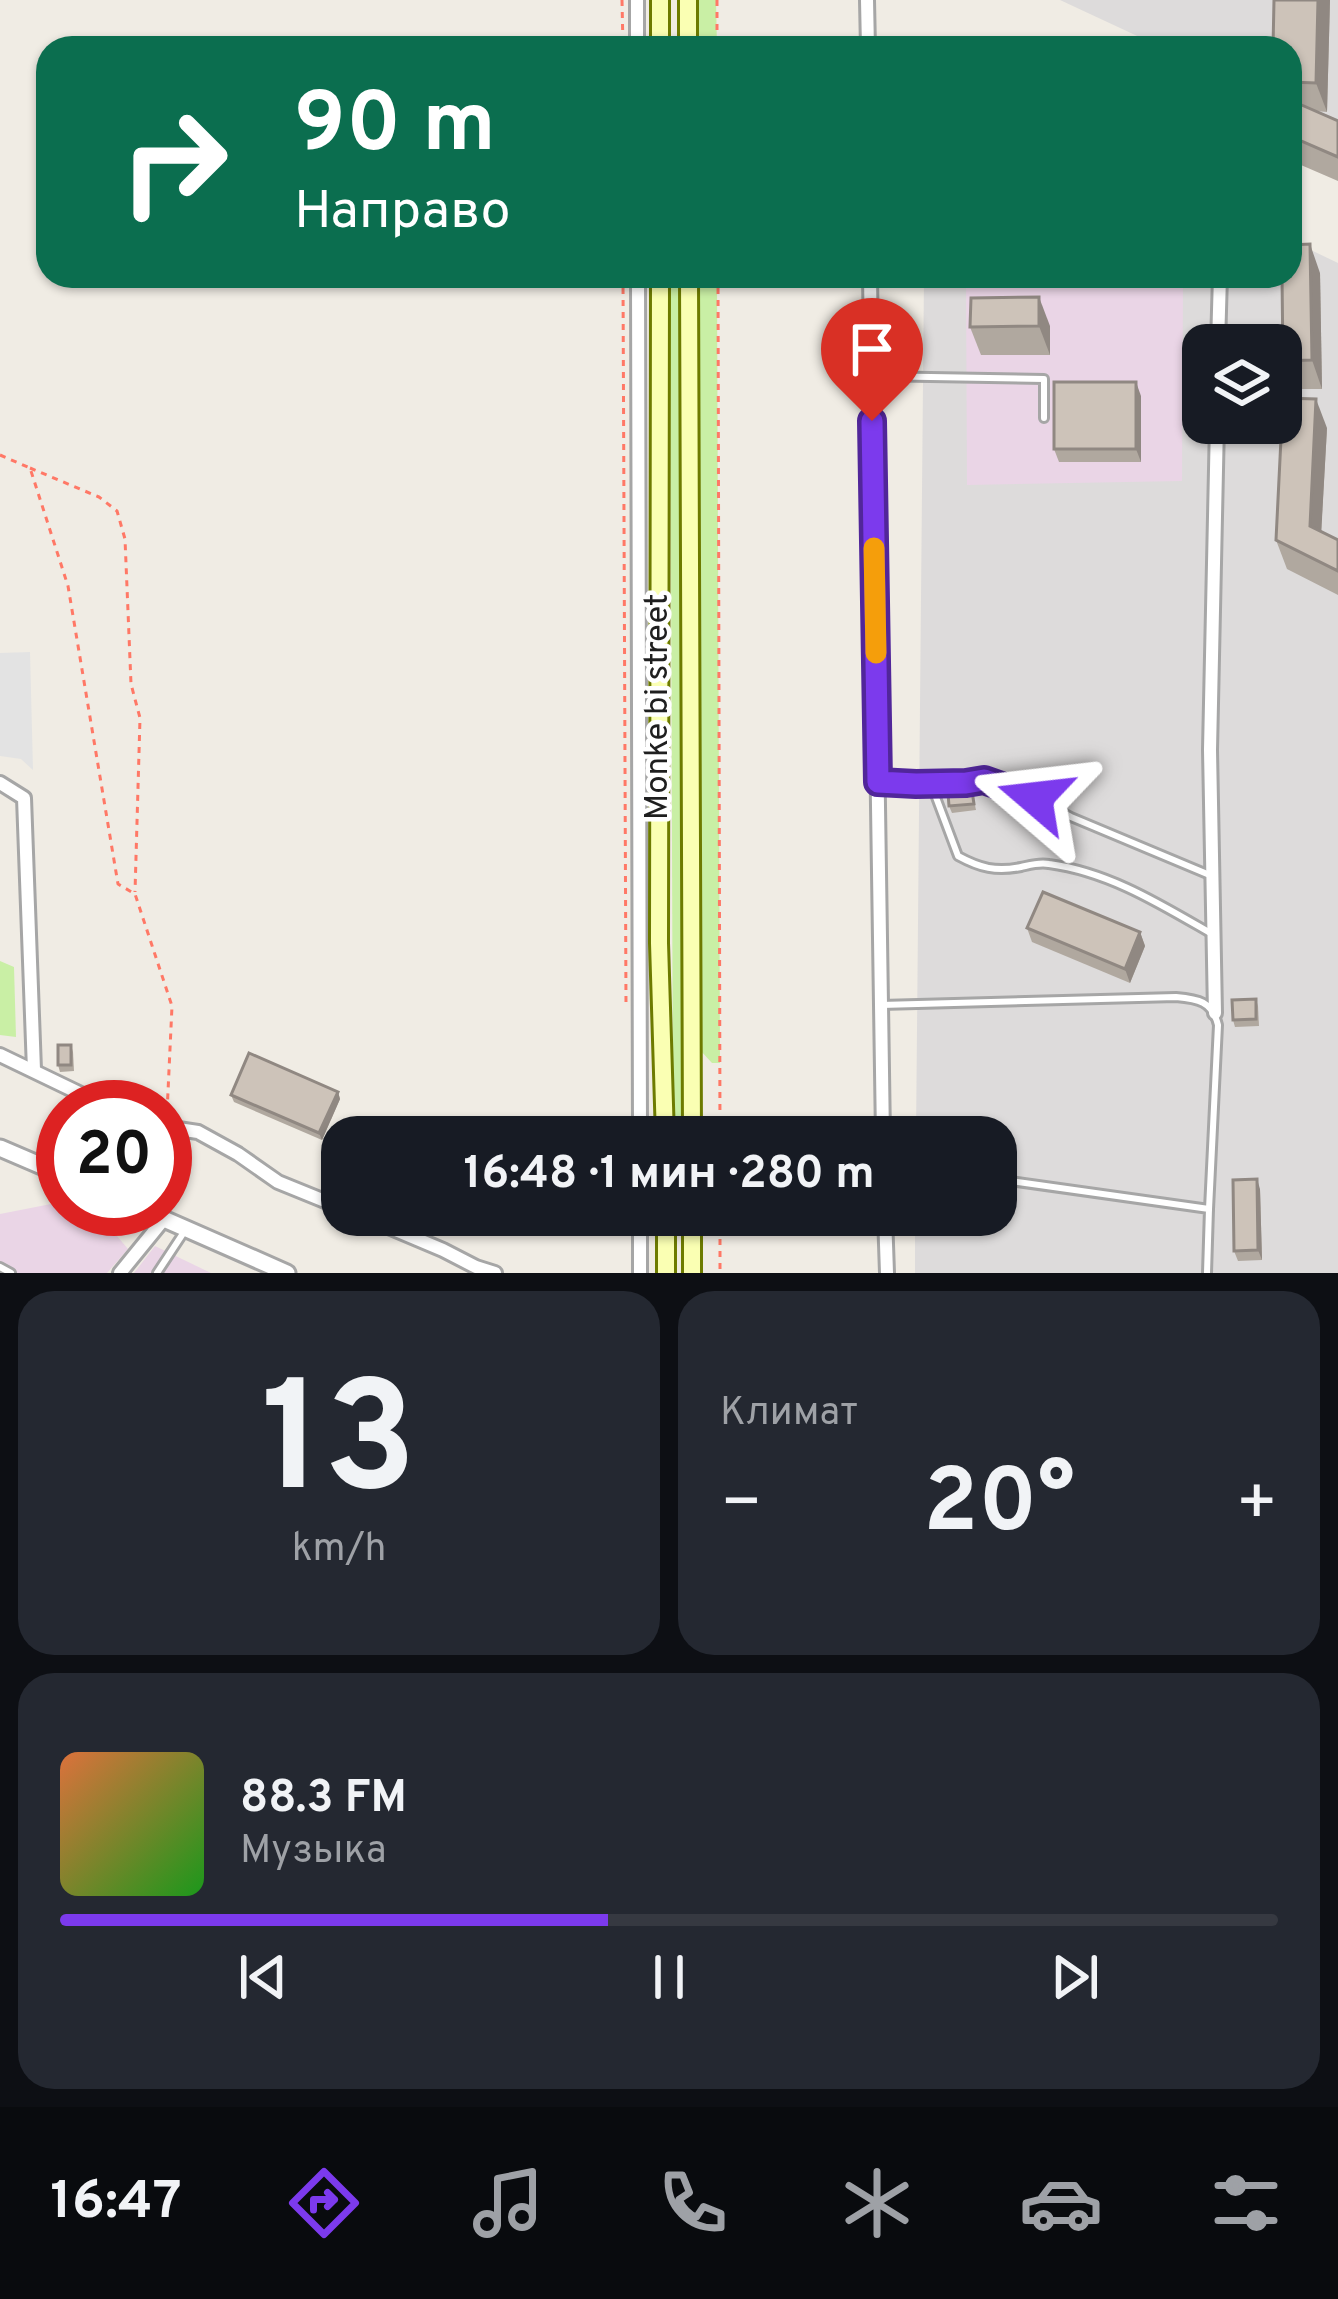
<!DOCTYPE html>
<html lang="ru">
<meta charset="utf-8">
<style>
:root{--surface:#171b24;--page:#242831;--text:#f1f3f6;--muted:#9ea1a6;--line:#363941;--accent:#7c3aed}
body{margin:0;font-family:Overpass,sans-serif;background:var(--page);color:var(--text);height:100vh;display:flex;flex-direction:column;font-size:45px;white-space:nowrap}
*{box-sizing:border-box;margin:0}
p{font-size:39px;color:var(--muted)}
.icon{flex:none;width:66px;height:66px;fill:none;stroke:currentColor;stroke-width:2;stroke-linecap:round;stroke-linejoin:round}
.map{position:relative;height:1273px;overflow:hidden}
.sheet{display:flex;flex-direction:column;gap:18px;padding:18px;background:#0d0f14;flex:1}
.sheet>*{flex:none}
.hud{position:absolute;left:36px;top:36px;width:1266px;height:252px;border-radius:36px;box-shadow:0 3px 9px #0004;background:#0b6e4f;color:#fff;overflow:hidden}
.fabs{position:absolute;left:1182px;top:324px;display:grid;gap:24px}
.fabs a{display:grid;place-items:center;width:120px;height:120px;border-radius:24px;background:var(--surface);box-shadow:0 3px 9px #0004;font-size:60px}
.speed{position:absolute;left:36px;top:1080px;display:flex;gap:24px;font-size:60px;font-weight:700;text-align:center}
.speed>*{display:grid;place-content:center;width:156px;height:156px;border-radius:50%;background:var(--surface);box-shadow:0 3px 9px #0004;line-height:1}
.speed .limit{border:18px solid #d22;background:#fff;color:#111}
.pin{position:absolute;display:grid;place-items:center;width:102px;height:102px;color:#fff;margin:-123px -51px;border-radius:50% 50% 50% 0;rotate:-45deg;box-shadow:0 0 12px #0007}
.pin .icon{rotate:45deg}
.me{position:absolute;width:132px;margin:-66px;rotate:287deg;stroke-linejoin:round;filter:drop-shadow(0 0 9px #0008)}
.turn{display:flex;align-items:center;gap:42px;height:252px;padding:0 60px;font-size:54px}
.turn .icon{width:156px;height:156px;stroke-width:2.5}
.turn b{display:block;font-size:84px;line-height:102px}
.big{font-size:90px;font-weight:700;line-height:1.1}
.sheet .tile{flex:1;display:flex;flex-direction:column;justify-content:center;gap:18px;min-width:0;padding:0 42px;border-radius:36px;background:var(--page)}
.sheet .dial{align-items:center;gap:0}
.dial b{font-size:156px;line-height:1}
.song{display:flex;align-items:center;gap:36px}
.cover{width:144px;height:144px;border-radius:18px;background:linear-gradient(135deg,hsl(20 70% 55%),hsl(120 70% 35%))}
.played{height:12px;border-radius:6px;background:linear-gradient(90deg,var(--accent) 45%,var(--line) 45%)}
.keys{display:flex;justify-content:space-around;direction:ltr}
.heat{display:flex;justify-content:space-between;align-items:center;font-size:66px;direction:ltr}
.sheet .tiles{flex:1;display:grid;gap:18px;grid-template-columns:1fr 1fr}
.tile:last-child{grid-column:span 2}
.trip{position:absolute;left:321px;top:1116px;width:696px;height:120px;border-radius:36px;background:var(--surface);box-shadow:0 3px 9px #0004;font-weight:700;line-height:120px;text-align:center}
.menu{display:flex;height:192px;justify-content:space-around;align-items:center;background:#090b0e;color:var(--muted)}
.menu .icon{width:84px;height:84px}
.menu .selected{color:var(--accent)}
.menu b{font-size:54px;color:var(--text)}
.map>svg:first-child{display:block}
</style>
<div class="map">
<svg width="1338" height="1273" viewBox="0 0 1338 1273">
<rect width="100%" height="100%" fill="#f0ece4"/>
<g fill="#dddbdb" fill-rule="evenodd">
<path d="M 1060,0 L 1338,0 L 1338,130 L 1290,107 L 1290,48 L 1163,48 Z"/>
<path d="M 1290,240 L 1338,263 L 1338,1273 L 915,1273 L 915,1215 L 996,1215 L 996,1137 L 916,1137 L 924,276 L 1290,276 ZM 1203,345 L 1281,345 L 1281,423 L 1203,423 Z"/>
</g>
<g fill="#ead5e6">
<path d="M 966,276 L 1183,276 L 1182,481 L 967,485 Z"/>
<path d="M 51,1204 L 106,1223 L 128,1249 L 107,1273 L 0,1273 L 0,1214 Z"/>
<path d="M 155,1246 L 211,1273 L 134,1273 Z"/>
</g>
<g fill="#c9efa5">
<path d="M 698,0 L 716,0 L 717,48 L 698,48 Z"/>
<path d="M 670,276 L 680,276 L 683,1137 L 673,1137 Z"/>
<path d="M 697,276 L 717,276 L 720,1063 L 712,1063 L 700,1050 Z"/>
<path d="M 0,961 L 14,967 L 16,1037 L 0,1035 Z"/>
</g>
<path fill="#e3e3e3" d="M 30,652 L 33,770 L 21,759 L 0,756 L 0,653 Z"/>
<g fill="none" stroke-linecap="round" stroke-linejoin="round">
<defs>
<g id="service">
<path d="M 872,376 L 1044,379 L 1044,418"/>
<path d="M 878,781 L 917,784 L 966,783 L 984,780 L 1035,798 L 1071,817 L 1212,876"/>
<path d="M 931,784 L 958,856 C 980,868 996,872 1021,867 C 1030,865 1039,862 1049,864 C 1109,872 1160,904 1212,934"/>
<path d="M 881,1005 L 1176,997 C 1198,999 1212,1001 1218,1025 L 1209,1209"/>
<path d="M 996,1179 L 1209,1209 L 1207,1273"/>
<path d="M 0,1267 L 11,1273"/>
<path d="M 157,1273 L 184,1232"/>
</g>
<g id="minor">
<path d="M 637,0 L 637,48"/>
<path d="M 867,0 L 868,48"/>
<path d="M 638,276 L 640,1137"/>
<path d="M 870,276 L 883,1137"/>
<path d="M 1218,345 L 1220,276"/>
<path d="M 0,783 L 24,798 L 34,1070"/>
<path d="M 1215,1013 L 1210,750 L 1217,423"/>
<path d="M 0,1055 L 108,1107"/>
<path d="M 165,1127 L 198,1132 L 238,1154 L 278,1182 L 342,1208"/>
<path d="M 360,1215 L 443,1250 L 476,1267 L 495,1273"/>
<path d="M 640,1215 L 640,1273"/>
<path d="M 885,1215 L 887,1273"/>
<path d="M 120,1273 L 164,1219"/>
</g>
<g id="tertiary">
<path d="M 0,1148 L 63,1175"/>
<path d="M 141,1209 L 287,1273"/>
</g>
<g id="secondary">
<path d="M 688,0 L 688,48"/>
<path d="M 660,48 L 660,0"/>
<path d="M 660,276 L 659,943 L 665,1137"/>
<path d="M 689,276 L 692,1137"/>
<path d="M 666,1215 L 666,1273"/>
<path d="M 692,1273 L 692,1215"/>
</g>
</defs>
<use href="#service" stroke="#a6a6a6" stroke-width="12"/>
<use href="#minor" stroke="#a6a6a6" stroke-width="18"/>
<use href="#tertiary" stroke="#a6a6a6" stroke-width="21"/>
<use href="#secondary" stroke="#6d7b00" stroke-width="22"/>
<g stroke="#ff7866" stroke-width="3" stroke-dasharray="6 6" stroke-linecap="butt">
<path d="M 622,0 L 623,48"/>
<path d="M 717,0 L 717,48"/>
<path d="M 623,276 L 626,1006"/>
<path d="M 718,276 L 720,1137"/>
<path d="M 0,455 L 30,468 L 68,586 L 118,884 L 135,894 L 172,1006 L 167,1113"/>
<path d="M 30,468 L 99,497 L 117,511 L 125,539 L 131,684 L 140,718 L 135,892"/>
<path d="M 720,1215 L 720,1273"/>
</g>
<use href="#service" stroke="#fff" stroke-width="6"/>
<use href="#minor" stroke="#fff" stroke-width="12"/>
<use href="#tertiary" stroke="#fff" stroke-width="15"/>
<use href="#secondary" stroke="#faffb3" stroke-width="16"/>
</g>
<g fill="#b0a89f">
<path d="M 1274,0 L 1330,0 L 1327,112 L 1316,111 L 1338,121 L 1338,181 L 1294,162 L 1290,151 L 1290,118 L 1293,111 L 1290,111 L 1290,48 Z"/>
<path d="M 1320,273 L 1322,389 L 1294,389 L 1283,361 Z"/>
<path d="M 1050,326 L 1050,355 L 981,355 L 970,327 Z"/>
<path d="M 1141,396 L 1141,462 L 1059,462 L 1054,449 Z"/>
<path d="M 1327,428 L 1321,532 L 1338,540 L 1338,595 L 1287,569 L 1276,540 Z"/>
<path d="M 972,791 L 976,810 L 952,813 L 949,806 Z"/>
<path d="M 1027,928 L 1140,932 L 1145,946 L 1130,983 L 1032,942 Z"/>
<path d="M 1256,999 L 1258,1006 L 1259,1026 L 1235,1027 L 1233,1020 Z"/>
<path d="M 71,1045 L 73,1052 L 74,1071 L 60,1072 L 58,1065 Z"/>
<path d="M 338,1092 L 340,1099 L 322,1140 L 234,1102 L 231,1095 Z"/>
<path d="M 1260,1189 L 1262,1260 L 1238,1261 L 1234,1251 Z"/>
</g>
<g fill="#908882">
<path d="M 1318,0 L 1330,0 L 1327,112 L 1316,83 Z"/>
<path d="M 1310,244 L 1320,273 L 1322,389 L 1312,360 Z"/>
<path d="M 1039,297 L 1050,326 L 1050,355 L 1039,326 Z"/>
<path d="M 1136,382 L 1141,396 L 1141,462 L 1136,449 Z"/>
<path d="M 1316,399 L 1327,428 L 1320,555 L 1310,526 Z"/>
<path d="M 1140,932 L 1145,946 L 1130,983 L 1125,969 Z"/>
<path d="M 338,1092 L 340,1099 L 322,1140 L 319,1133 Z"/>
<path d="M 1257,1179 L 1260,1189 L 1262,1260 L 1258,1250 Z"/>
</g>
<g fill="#cdc3b9" stroke="#908882" stroke-width="3">
<path d="M 1274,0 L 1318,0 L 1316,83 L 1290,82 L 1290,48 L 1273,48 Z"/>
<path d="M 1297,103 L 1338,121 L 1338,157 L 1290,136 L 1290,118 Z"/>
<path d="M 1310,244 L 1312,360 L 1283,361 L 1282,276 L 1290,276 L 1290,245 Z"/>
<path d="M 1039,297 L 1039,326 L 970,327 L 971,298 Z"/>
<rect x="1054" y="382" width="82" height="67"/>
<path d="M 1283,398 L 1316,399 L 1310,526 L 1338,540 L 1338,571 L 1276,540 Z"/>
<path d="M 972,791 L 974,804 L 949,806 L 948,793 Z"/>
<path d="M 1043,892 L 1140,932 L 1125,969 L 1027,928 Z"/>
<path d="M 1256,999 L 1256,1019 L 1233,1020 L 1232,1000 Z"/>
<rect x="58" y="1045" width="13" height="20"/>
<path d="M 249,1053 L 338,1092 L 319,1133 L 231,1095 Z"/>
<path d="M 1257,1179 L 1258,1250 L 1234,1251 L 1233,1180 Z"/>
</g>
<g fill="none" stroke-linecap="round" stroke-linejoin="round">
<defs>
<path id="route" d="M 872,421 L 878,782 L 916,784 L 966,783 L 984,780 L 1035,798"/>
</defs>
<use href="#route" stroke="#51269a" stroke-width="30"/>
<use href="#route" stroke="#7c3aed" stroke-width="21"/>
<path stroke="#f59e0b" stroke-width="21" d="M 874,548 L 876,653"/>
</g>
<g text-anchor="middle" dominant-baseline="central" stroke-width="9" stroke-linejoin="round" paint-order="stroke">
<g font-size="33" fill="#1f1f1f" stroke="#fff">
<text transform="translate(659 707) rotate(-90)">Monke bi street</text>
</g>
</g>
</svg>
<div class="fabs">
<a><svg class="icon" aria-label="layers" viewBox="0 0 24 24"><path d="M12 4l9 5-9 5-9-5zM3 14l9 5 9-5"/></svg></a>
</div>
<div class="speed"><div class="limit">20</div></div>
<div class="pin" style="left:872px;top:421px;background:#d93025"><svg class="icon" aria-label="arrive" viewBox="0 0 24 24"><path d="M6 21V4h12l-3 4 3 4H6"/></svg></div>
<svg class="me" style="left:1035px;top:798px" viewBox="-20 -20 40 40"><path d="M0-17L14 15 0 8-14 15z" fill="#7c3aed" stroke="#fff" stroke-width="4"/></svg>
<div class="trip">16:48 · 1 мин · 280 m</div>
<div class="hud">
<div class="turn"><svg class="icon" aria-label="right" viewBox="0 0 24 24"><path d="M7 20v-9h11M14 6l5 5-5 5"/></svg><div><b>90 m</b>Направо</div></div>
</div>
</div>
<section class="sheet">
<div class="tiles">
<div class="tile dial"><b>13</b><p>km/h</p></div>
<div class="tile"><p>Климат</p>
<div class="heat"><a>−</a><b class="big">20°</b><a>+</a></div>
</div>
<div class="tile">
<div class="song"><i class="cover"></i><div><b>88.3 FM</b><p>Музыка</p></div></div>
<div class="played"></div>
<div class="keys"><svg class="icon" aria-label="previous" viewBox="0 0 24 24"><path d="M18 5L8 12l10 7zM5 5v14"/></svg><svg class="icon" aria-label="pause" viewBox="0 0 24 24"><path d="M8 5v14M16 5v14"/></svg><svg class="icon" aria-label="next" viewBox="0 0 24 24"><path d="M6 5l10 7-10 7zM19 5v14"/></svg></div>
</div>
</div>
</section>
<nav class="menu">
<b>16:47</b>
<svg class="icon selected" aria-label="directions" viewBox="0 0 24 24"><path d="M12 3l9 9-9 9-9-9zM9 14v-3h6M13 9l2 2-2 2"/></svg>
<svg class="icon" aria-label="music" viewBox="0 0 24 24"><path d="M9 18V5l10-2v13"/><circle cx="6" cy="18" r="3"/><circle cx="16" cy="16" r="3"/></svg>
<svg class="icon" aria-label="phone" viewBox="0 0 24 24"><path d="M5 4h4l2 5-3 2q2 4 5 5l2-3 5 2v4C11 20 4 13 5 4z"/></svg>
<svg class="icon" aria-label="climate" viewBox="0 0 24 24"><path d="M12 3v18M4 7l16 10M4 17L20 7"/></svg>
<svg class="icon" aria-label="car" viewBox="0 0 24 24"><path d="M5 17H2v-5l4-1 3-4h7l3 4 3 1v5h-3M9 17h6M6 11h13"/><circle cx="7" cy="17" r="2"/><circle cx="17" cy="17" r="2"/></svg>
<svg class="icon" aria-label="filters" viewBox="0 0 24 24"><path d="M4 7h16M4 17h16"/><circle cx="9" cy="7" r="2"/><circle cx="15" cy="17" r="2"/></svg>
</nav>
